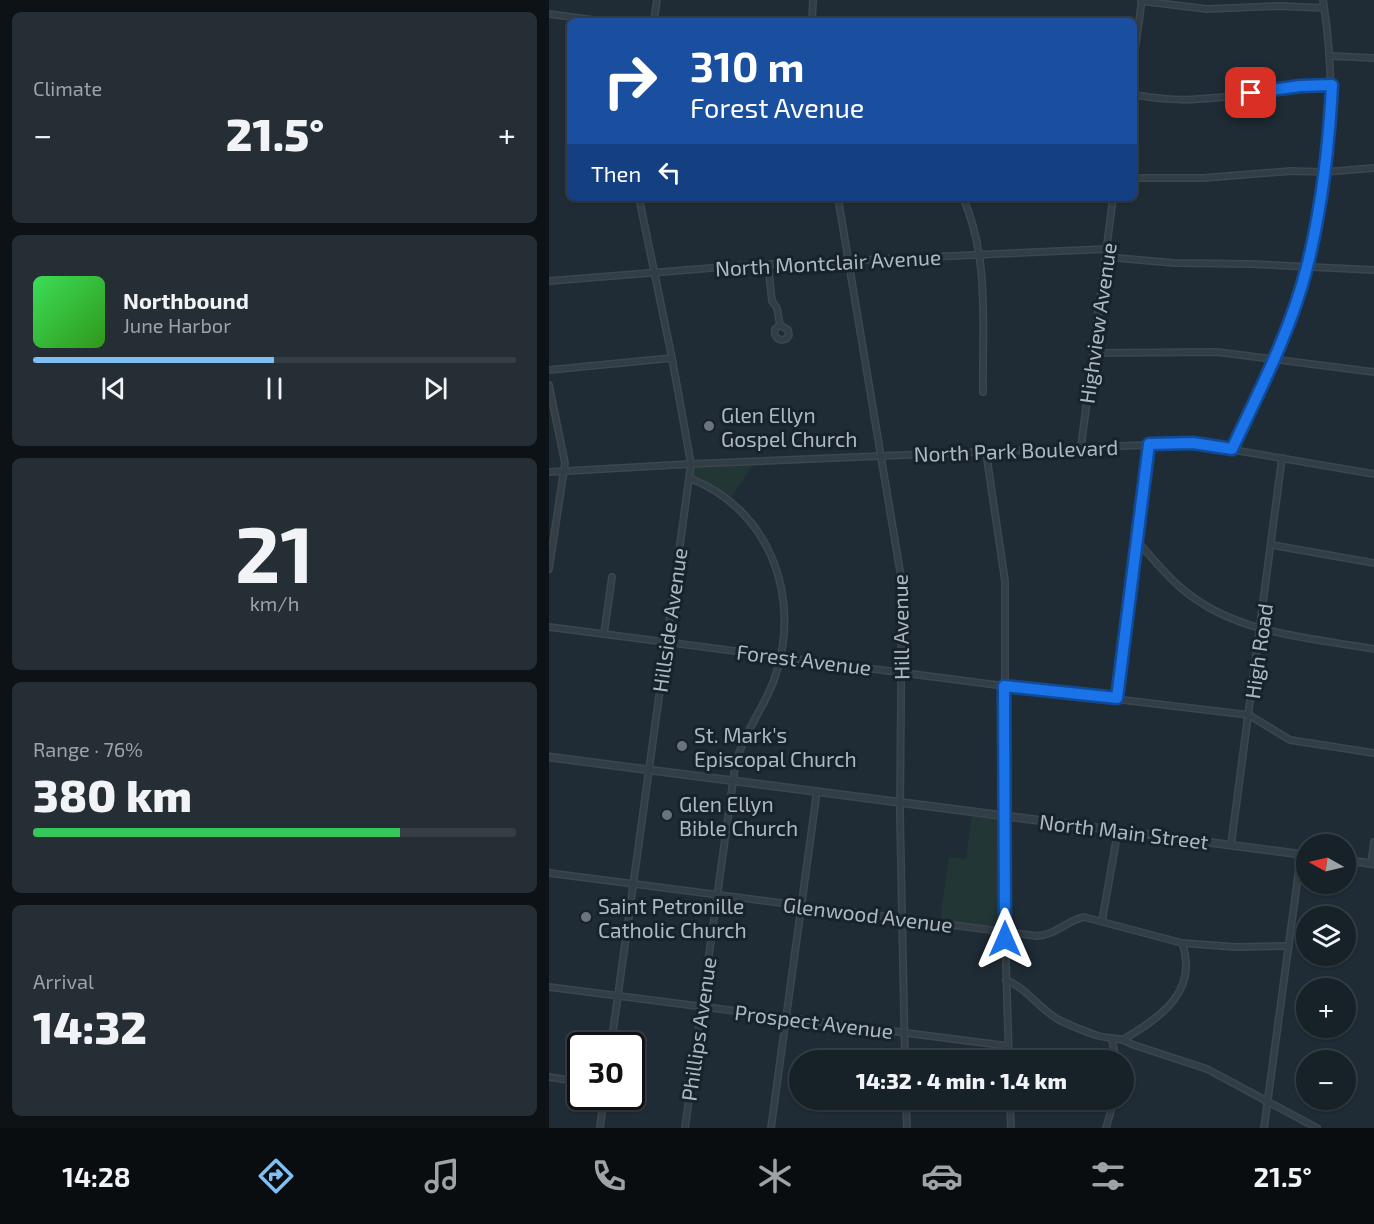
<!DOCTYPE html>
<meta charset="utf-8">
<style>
:root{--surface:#172128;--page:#242e34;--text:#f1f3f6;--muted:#9ea3a8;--line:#363e45;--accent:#80bff4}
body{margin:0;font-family:"Exo 2",sans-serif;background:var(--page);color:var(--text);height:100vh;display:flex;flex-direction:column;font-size:22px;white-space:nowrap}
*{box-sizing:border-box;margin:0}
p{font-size:20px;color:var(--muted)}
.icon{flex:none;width:33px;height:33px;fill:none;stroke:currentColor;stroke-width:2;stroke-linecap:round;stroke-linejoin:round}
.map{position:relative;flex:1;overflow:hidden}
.side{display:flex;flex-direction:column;gap:12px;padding:12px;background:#0d1216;width:549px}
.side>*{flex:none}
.top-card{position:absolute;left:18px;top:18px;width:570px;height:183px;border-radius:9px;box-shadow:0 2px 4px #0004,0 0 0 2px var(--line);background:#1a4fa0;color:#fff;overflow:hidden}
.needle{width:39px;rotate:278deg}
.tools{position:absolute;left:747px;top:834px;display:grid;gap:12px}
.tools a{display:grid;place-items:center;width:60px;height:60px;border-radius:50%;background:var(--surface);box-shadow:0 2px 4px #0004,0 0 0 2px var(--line);font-size:30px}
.speed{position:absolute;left:18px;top:1032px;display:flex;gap:12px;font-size:30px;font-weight:700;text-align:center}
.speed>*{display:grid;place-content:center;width:78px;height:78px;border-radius:50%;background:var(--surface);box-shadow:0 2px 4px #0004,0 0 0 2px var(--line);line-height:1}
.speed .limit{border:3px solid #111;border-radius:9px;background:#fff;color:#111}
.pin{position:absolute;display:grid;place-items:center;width:51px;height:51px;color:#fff;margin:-26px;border-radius:12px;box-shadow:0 3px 9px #0006}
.me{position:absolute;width:66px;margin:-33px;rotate:0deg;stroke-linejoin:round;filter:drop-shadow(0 0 4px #0008)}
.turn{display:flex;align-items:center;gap:21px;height:126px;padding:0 24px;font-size:27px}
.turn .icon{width:78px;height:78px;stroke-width:2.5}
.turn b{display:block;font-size:42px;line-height:51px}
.then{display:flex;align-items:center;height:57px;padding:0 24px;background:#0003;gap:12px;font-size:22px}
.big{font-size:45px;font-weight:800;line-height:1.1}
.side .widget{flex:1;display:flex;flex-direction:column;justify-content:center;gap:9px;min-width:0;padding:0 21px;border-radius:9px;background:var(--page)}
.side .dial{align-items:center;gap:0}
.dial b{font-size:78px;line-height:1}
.song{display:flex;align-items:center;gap:18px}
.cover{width:72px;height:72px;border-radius:9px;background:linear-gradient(135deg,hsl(130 70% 55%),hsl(110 70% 35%))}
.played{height:6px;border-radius:3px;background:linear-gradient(90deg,var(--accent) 50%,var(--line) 50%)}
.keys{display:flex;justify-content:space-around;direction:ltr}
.heat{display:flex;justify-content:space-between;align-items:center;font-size:33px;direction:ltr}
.charge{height:9px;border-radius:4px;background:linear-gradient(90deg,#34c759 76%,var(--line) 0)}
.trip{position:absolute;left:240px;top:1050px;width:345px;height:60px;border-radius:30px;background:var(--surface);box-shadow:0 2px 4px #0004,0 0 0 2px var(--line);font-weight:800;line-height:60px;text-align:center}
.menu{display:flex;height:96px;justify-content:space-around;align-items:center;background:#090d10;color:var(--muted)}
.menu .icon{width:42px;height:42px}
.menu .on{color:var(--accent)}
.menu b{font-size:27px;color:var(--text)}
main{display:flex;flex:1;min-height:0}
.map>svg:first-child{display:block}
</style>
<main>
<section class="side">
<div class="widget"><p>Climate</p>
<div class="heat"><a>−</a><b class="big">21.5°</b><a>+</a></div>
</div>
<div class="widget">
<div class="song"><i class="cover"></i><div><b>Northbound</b><p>June Harbor</p></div></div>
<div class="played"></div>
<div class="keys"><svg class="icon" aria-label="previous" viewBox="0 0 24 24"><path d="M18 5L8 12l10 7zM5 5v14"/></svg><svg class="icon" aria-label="pause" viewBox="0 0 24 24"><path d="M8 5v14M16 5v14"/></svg><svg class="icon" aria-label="next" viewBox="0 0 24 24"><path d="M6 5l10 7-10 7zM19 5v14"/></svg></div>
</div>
<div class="widget dial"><b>21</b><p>km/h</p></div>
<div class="widget"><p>Range · 76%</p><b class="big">380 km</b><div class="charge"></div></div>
<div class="widget"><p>Arrival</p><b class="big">14:32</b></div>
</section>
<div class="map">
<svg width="825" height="1128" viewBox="0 0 825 1128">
<rect width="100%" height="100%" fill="#1f2c35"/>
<g fill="#213635">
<path d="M 206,462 L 181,499 L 143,476 L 145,465 Z"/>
<path d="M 423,814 L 453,819 L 454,928 L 391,920 L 400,857 L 417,859 Z"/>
</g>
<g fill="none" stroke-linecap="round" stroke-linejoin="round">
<defs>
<g id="minor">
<path d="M 592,1 L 658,9 L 730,6 L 775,8"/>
<path d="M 0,14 L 52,21"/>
<path d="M 105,21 L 108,0"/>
<path d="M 263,21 L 264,0"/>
<path d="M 585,56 L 593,0"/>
<path d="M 781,56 L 825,58"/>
<path d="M 585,95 C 606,98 628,101 650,99 C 694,97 738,87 783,85"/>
<path d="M 585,178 L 654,178 L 742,171 L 776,172 L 825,168"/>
<path d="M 289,198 L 353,583 L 351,815 L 356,1060"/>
<path d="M 414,198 C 441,258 433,328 434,392"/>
<path d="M 557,257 L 625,263 L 702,264 L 825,270"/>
<path d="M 219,264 L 223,301 L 228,308 L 231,325 L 226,329 C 225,335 226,338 232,340 L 237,339 L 240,335 L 239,330 L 231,325"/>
<path d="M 0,281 L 200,265 L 558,249"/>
<path d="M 544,353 L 668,352 L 825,372"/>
<path d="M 0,370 L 123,358"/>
<path d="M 0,385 L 16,463 L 0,569"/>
<path d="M 532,447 L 564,198"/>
<path d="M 683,449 C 704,405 725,361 742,315 C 779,216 791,105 774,0"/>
<path d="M 437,452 L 456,581 L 456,932 L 460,1060"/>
<path d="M 0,472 L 142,464 L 644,443 L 825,474"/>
<path d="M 589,542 C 604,559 619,578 637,592 C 689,634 761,638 825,649"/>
<path d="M 723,545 L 825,563"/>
<path d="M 0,627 L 448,685 L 700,715 L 741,740 L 825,753"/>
<path d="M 55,634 L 63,577"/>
<path d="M 568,698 L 600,444"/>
<path d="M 682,845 L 733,458"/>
<path d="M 822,864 L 825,842"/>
<path d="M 0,873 L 488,936 C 507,935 517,921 535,917 L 633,943 L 687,947 L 740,946"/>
<path d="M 553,921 L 569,830"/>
<path d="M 457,980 C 478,988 490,1009 510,1020 C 523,1026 536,1032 550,1036 C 561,1039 573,1037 582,1044 L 658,1069 L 768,1128"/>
<path d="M 0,987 L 459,1046"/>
<path d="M 563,1039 L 567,1060"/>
<path d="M 575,1039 C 612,1017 650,991 633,943"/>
<path d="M 62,1046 L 142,464 L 123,358 L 90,198"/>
<path d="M 0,1077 L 32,1082"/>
<path d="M 357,1100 L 358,1128"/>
<path d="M 461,1100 L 462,1128"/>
<path d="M 51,1128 L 55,1096"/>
<path d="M 136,1128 L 186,767 C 193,735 214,710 225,680 C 254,600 222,509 140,478"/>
<path d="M 222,1128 L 268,791"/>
<path d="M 557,1128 L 565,1100"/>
<path d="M 715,1128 L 752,854"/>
</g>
<g id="tertiary">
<path d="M 0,757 L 758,855"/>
<path d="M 796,860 L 825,864"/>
</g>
</defs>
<use href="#minor" stroke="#3c464f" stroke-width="8"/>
<use href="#tertiary" stroke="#3c464f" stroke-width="9"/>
<use href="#minor" stroke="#333d45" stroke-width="5"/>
<use href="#tertiary" stroke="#333d45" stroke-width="6"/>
</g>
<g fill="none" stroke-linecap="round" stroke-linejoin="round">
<defs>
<path id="route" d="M 456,939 L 455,686 L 568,698 L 600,444 L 644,443 L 683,449 C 711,390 742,330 758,267 C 773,207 780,146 783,85 L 751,86 L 702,93"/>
</defs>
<use href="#route" stroke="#114b97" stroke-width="15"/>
<use href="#route" stroke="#1a73e8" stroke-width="10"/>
</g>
<g fill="#6b7280" stroke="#18222a" stroke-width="2">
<circle cx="160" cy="426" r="6"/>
<circle cx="133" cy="746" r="6"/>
<circle cx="118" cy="815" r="6"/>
<circle cx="37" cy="917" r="6"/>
</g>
<g text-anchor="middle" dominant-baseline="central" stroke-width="6" stroke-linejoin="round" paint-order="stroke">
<g font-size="21" fill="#adb9c2" stroke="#18222a">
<text transform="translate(279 262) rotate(-3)">North Montclair Avenue</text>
<text transform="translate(548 323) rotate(-82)">Highview Avenue</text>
<text transform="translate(467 450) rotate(-2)">North Park Boulevard</text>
<text transform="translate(120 620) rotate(-82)">Hillside Avenue</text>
<text transform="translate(351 627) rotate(-91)">Hill Avenue</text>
<text transform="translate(709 651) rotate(-82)">High Road</text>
<text transform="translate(255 659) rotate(7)">Forest Avenue</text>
<text transform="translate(575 831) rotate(7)">North Main Street</text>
<text transform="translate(319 914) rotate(7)">Glenwood Avenue</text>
<text transform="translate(265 1021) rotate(7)">Prospect Avenue</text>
<text transform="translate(149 1029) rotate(-82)">Phillips Avenue</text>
</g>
<g font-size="21" fill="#adb9c2" stroke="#18222a" text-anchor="start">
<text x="172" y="414">Glen Ellyn<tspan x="172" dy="24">Gospel Church</tspan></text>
<text x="145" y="734">St. Mark's<tspan x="145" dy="24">Episcopal Church</tspan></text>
<text x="130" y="803">Glen Ellyn<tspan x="130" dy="24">Bible Church</tspan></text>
<text x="49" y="905">Saint Petronille<tspan x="49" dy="24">Catholic Church</tspan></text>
</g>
</g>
</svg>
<div class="tools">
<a><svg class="needle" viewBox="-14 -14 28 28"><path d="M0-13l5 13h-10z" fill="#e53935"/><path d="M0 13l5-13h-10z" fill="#9ea3a8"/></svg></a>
<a><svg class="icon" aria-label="layers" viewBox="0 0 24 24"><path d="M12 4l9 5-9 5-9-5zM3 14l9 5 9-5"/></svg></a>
<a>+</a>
<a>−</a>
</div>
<div class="speed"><div class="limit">30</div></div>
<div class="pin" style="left:702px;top:93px;background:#d93025"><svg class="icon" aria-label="arrive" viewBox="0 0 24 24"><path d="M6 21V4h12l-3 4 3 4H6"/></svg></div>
<svg class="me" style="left:456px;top:939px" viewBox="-20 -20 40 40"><path d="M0-17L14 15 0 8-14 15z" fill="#1a73e8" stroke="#fff" stroke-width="4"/></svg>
<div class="trip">14:32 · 4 min · 1.4 km</div>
<div class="top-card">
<div class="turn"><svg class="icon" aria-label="right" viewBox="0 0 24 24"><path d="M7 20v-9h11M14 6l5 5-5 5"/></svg><div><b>310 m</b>Forest Avenue</div></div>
<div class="then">Then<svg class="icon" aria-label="left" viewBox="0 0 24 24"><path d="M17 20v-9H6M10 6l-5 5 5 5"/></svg></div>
</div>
</div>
</main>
<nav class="menu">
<b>14:28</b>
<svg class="icon on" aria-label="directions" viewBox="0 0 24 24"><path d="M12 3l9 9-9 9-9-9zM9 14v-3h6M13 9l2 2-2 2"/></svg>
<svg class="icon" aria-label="music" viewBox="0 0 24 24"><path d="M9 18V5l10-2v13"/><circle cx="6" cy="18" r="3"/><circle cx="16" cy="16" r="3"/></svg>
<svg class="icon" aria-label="phone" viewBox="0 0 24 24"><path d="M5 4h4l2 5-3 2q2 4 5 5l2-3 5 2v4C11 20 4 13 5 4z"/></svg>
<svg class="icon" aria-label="climate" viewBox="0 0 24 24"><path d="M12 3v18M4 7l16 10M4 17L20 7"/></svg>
<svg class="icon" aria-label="car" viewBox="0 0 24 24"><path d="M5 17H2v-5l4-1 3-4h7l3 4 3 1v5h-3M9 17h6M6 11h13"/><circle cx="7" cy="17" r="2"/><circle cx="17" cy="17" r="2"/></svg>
<svg class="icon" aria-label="filters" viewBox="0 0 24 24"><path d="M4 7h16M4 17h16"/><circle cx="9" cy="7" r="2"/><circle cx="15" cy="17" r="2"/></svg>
<b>21.5°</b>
</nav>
